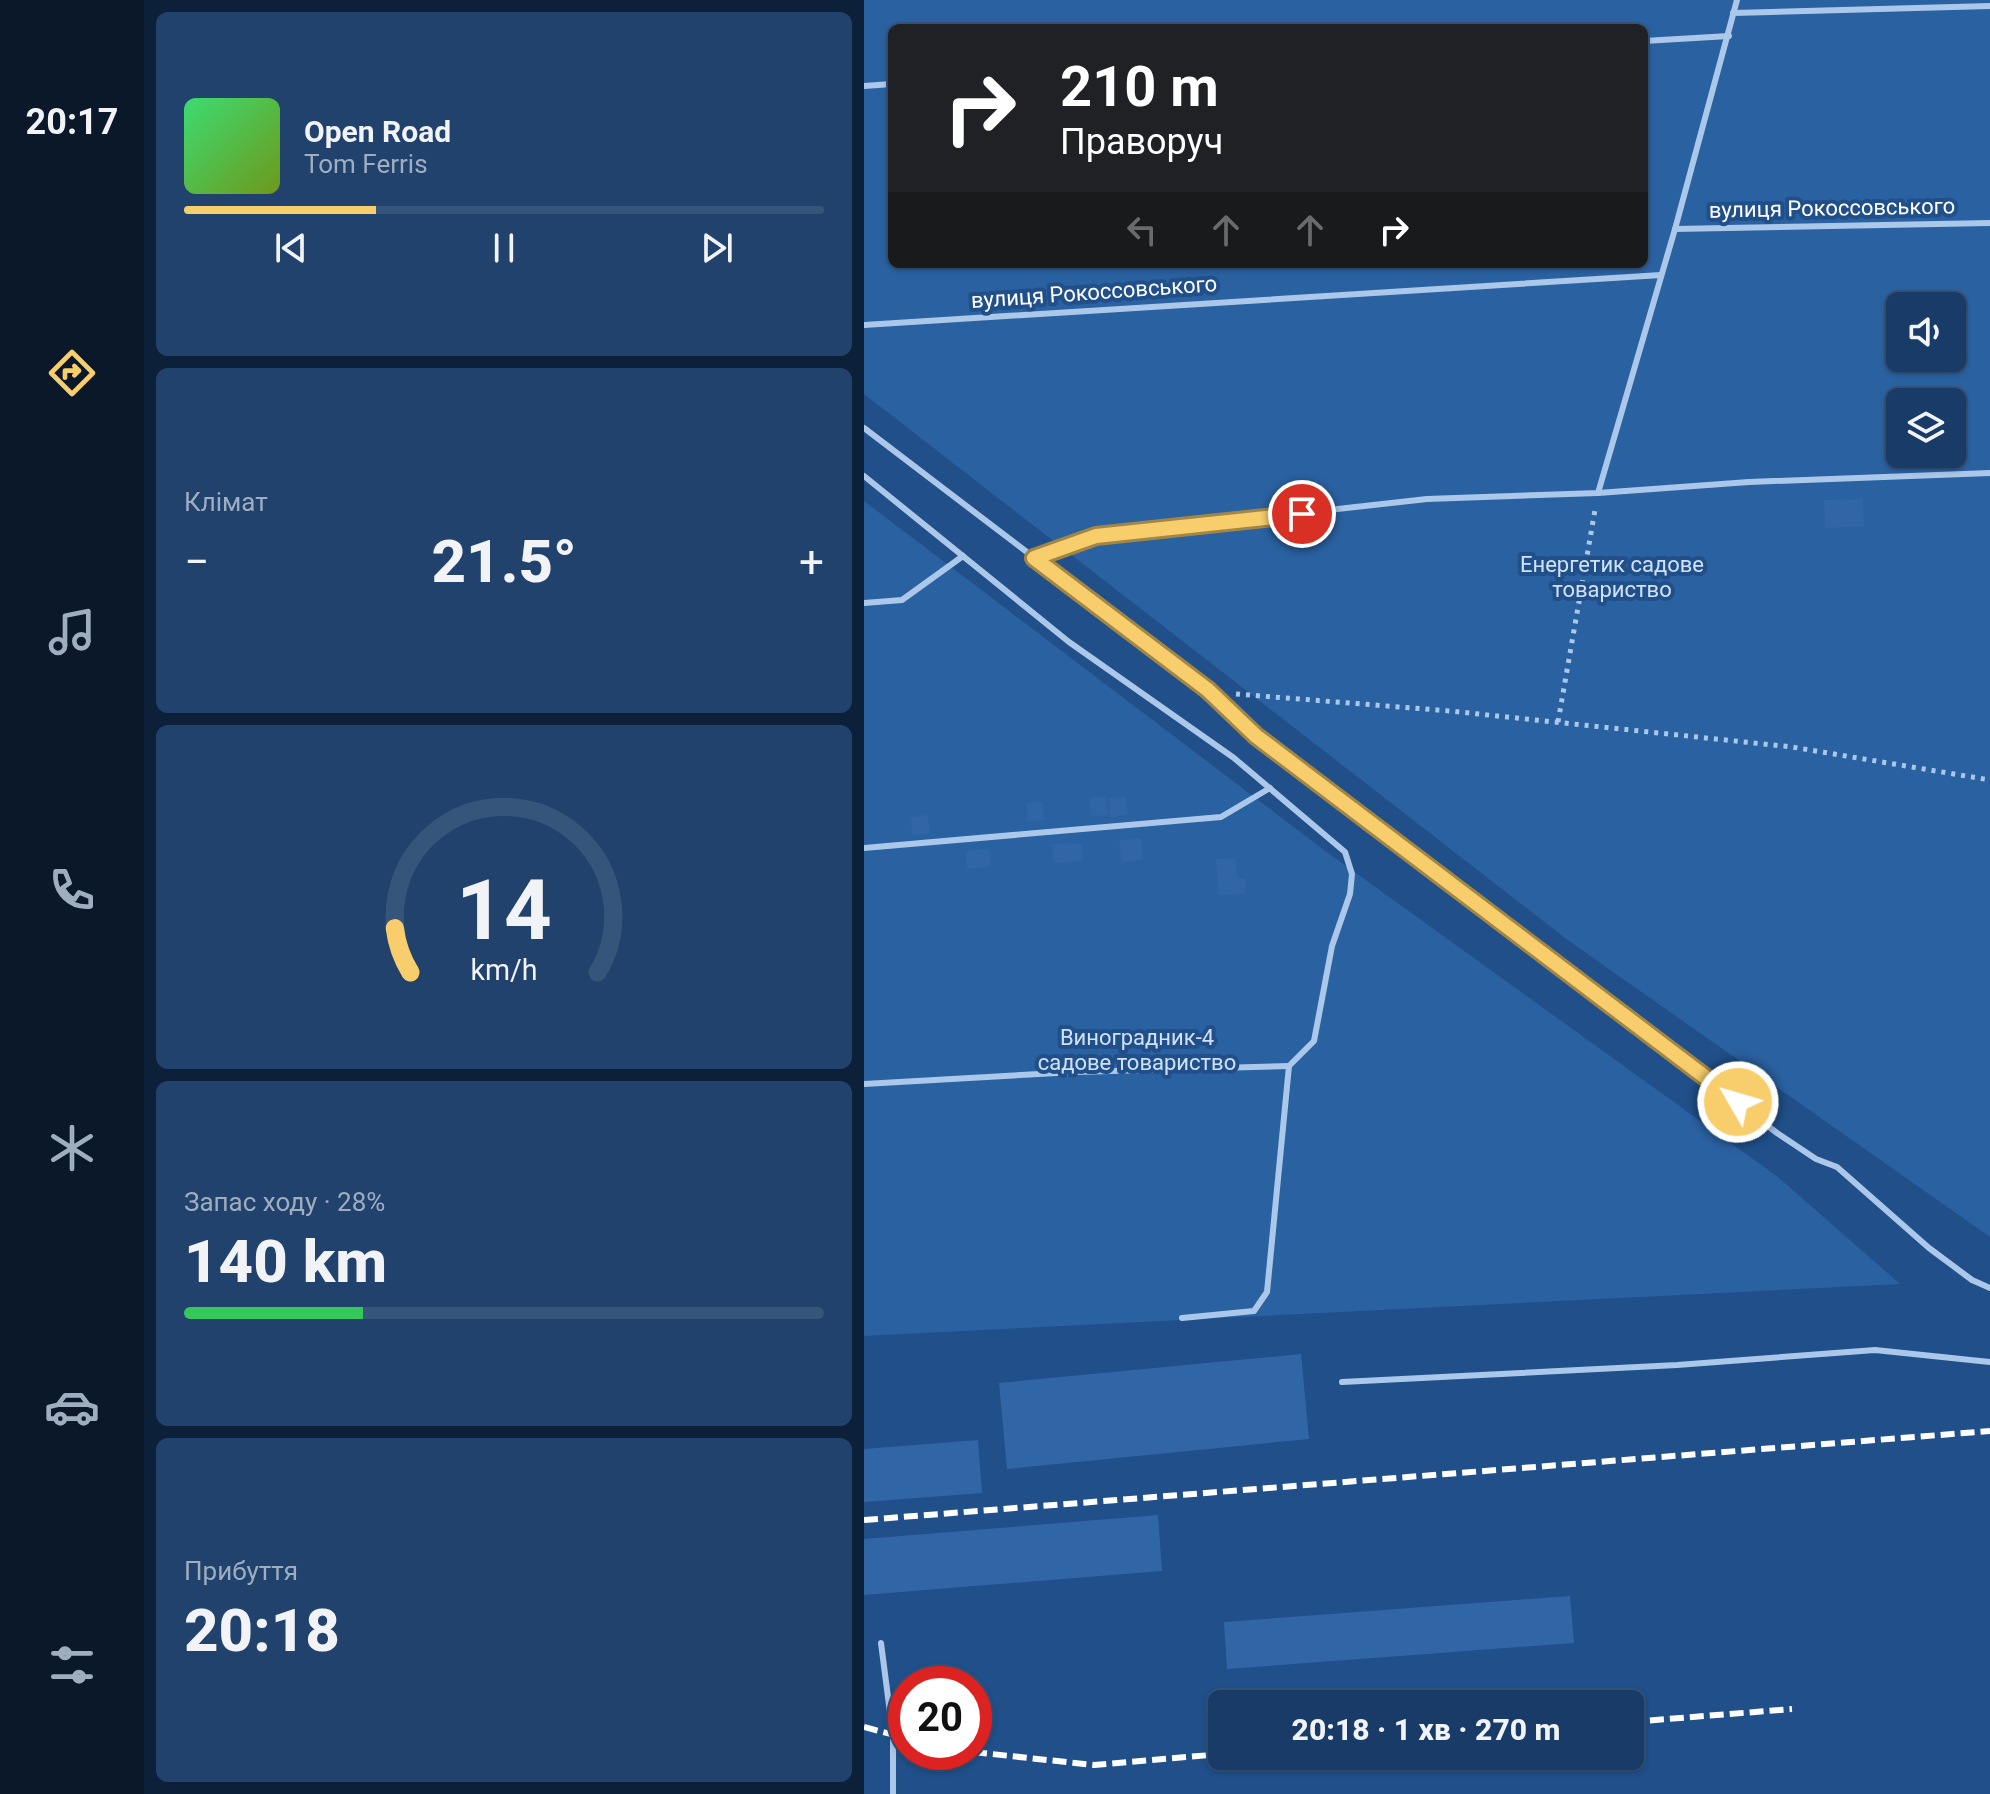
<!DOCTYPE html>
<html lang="uk">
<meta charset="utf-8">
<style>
:root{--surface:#183b67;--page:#21426d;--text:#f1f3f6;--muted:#9fadc0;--line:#36557b;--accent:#f8ce6c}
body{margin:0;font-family:Roboto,sans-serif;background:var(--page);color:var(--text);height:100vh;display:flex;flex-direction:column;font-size:30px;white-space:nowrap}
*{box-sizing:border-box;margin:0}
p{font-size:26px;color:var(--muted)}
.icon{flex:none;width:44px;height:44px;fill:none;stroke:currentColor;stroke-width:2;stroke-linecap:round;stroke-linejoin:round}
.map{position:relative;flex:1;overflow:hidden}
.drawer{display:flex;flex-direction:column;gap:12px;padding:12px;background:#0d2039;width:720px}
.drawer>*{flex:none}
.top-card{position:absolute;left:24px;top:24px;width:760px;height:244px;border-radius:12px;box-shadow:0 2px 6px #0004,0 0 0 2px var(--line);background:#202124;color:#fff;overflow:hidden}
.fabs{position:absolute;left:1022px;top:292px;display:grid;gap:16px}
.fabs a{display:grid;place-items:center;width:80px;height:80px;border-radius:12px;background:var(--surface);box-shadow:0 2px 6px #0004,0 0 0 2px var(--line);font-size:40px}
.speed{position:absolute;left:24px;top:1666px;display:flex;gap:16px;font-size:40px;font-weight:700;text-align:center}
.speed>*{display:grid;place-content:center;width:104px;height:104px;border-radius:50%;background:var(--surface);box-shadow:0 2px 6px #0004,0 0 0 2px var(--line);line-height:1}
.speed .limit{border:12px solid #d22;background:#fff;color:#111}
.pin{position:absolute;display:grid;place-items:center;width:68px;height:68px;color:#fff;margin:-34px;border:4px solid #fff;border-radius:50%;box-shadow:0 2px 8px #0007}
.me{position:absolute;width:88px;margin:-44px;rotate:308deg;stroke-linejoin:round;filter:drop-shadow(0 0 6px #0008)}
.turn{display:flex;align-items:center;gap:28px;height:168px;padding:0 40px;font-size:36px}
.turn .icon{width:104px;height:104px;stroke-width:2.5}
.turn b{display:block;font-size:56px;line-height:68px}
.lanes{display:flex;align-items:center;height:76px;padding:0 40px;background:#0003;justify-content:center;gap:40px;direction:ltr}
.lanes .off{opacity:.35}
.big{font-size:60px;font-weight:800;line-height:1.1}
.drawer .widget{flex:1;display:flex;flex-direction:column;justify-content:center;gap:12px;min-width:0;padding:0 28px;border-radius:12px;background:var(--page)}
.drawer .dial{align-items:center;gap:0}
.dial svg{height:208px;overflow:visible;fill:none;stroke:var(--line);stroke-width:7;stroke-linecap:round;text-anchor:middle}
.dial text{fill:var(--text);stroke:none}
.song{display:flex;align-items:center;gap:24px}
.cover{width:96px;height:96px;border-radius:12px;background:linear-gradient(135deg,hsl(140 70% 55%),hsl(80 70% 35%))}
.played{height:8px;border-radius:4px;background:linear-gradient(90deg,var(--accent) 30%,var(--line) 30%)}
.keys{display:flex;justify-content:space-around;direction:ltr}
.heat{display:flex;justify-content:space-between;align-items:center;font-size:44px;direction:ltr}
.charge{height:12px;border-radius:6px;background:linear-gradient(90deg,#34c759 28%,var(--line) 0)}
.trip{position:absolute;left:344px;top:1690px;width:436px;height:80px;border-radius:12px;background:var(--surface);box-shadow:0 2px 6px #0004,0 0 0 2px var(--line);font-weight:800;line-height:80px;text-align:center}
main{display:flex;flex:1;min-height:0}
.tabs{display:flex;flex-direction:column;width:144px;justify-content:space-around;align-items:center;background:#0a1829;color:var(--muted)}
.tabs .icon{width:56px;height:56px}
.tabs .active{color:var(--accent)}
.tabs b{font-size:36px;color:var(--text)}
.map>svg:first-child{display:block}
</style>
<main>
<nav class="tabs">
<b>20:17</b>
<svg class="icon active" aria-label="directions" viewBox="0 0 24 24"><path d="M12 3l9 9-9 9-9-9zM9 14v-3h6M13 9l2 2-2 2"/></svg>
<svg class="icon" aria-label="music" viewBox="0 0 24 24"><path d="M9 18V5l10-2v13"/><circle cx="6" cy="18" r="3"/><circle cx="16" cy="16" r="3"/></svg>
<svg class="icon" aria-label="phone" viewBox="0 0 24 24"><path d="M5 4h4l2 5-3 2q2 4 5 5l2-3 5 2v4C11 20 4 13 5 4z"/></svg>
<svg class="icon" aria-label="climate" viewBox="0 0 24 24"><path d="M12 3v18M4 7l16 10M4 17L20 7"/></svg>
<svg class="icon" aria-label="car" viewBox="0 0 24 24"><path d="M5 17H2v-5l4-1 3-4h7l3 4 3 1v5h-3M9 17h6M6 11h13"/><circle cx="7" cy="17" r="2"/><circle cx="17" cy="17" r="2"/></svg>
<svg class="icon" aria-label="filters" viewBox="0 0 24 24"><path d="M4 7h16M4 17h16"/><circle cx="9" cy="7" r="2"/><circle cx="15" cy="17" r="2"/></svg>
</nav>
<section class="drawer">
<div class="widget">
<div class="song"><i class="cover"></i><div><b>Open Road</b><p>Tom Ferris</p></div></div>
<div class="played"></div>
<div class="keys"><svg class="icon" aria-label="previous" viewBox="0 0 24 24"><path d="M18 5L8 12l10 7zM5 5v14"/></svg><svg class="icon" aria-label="pause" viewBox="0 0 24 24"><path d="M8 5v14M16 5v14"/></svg><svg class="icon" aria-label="next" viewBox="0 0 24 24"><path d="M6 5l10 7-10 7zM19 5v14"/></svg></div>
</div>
<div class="widget"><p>Клімат</p>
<div class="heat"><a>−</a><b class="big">21.5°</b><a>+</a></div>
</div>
<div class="widget dial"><svg viewBox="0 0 100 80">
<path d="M14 69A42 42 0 1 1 86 69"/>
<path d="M14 69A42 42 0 0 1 8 52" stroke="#f8ce6c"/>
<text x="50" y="56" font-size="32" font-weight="700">14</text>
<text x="50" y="72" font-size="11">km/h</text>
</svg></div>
<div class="widget"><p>Запас ходу · 28%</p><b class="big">140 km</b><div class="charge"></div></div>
<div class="widget"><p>Прибуття</p><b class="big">20:18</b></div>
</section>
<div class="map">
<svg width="1126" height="1794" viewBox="0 0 1126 1794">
<rect width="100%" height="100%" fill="#204f89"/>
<g fill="#2a61a1" fill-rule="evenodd">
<path d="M 0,0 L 1126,0 L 1126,1237 L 705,941 L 0,394 ZM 28,28 L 780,28 L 780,264 L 28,264 ZM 1036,306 L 1088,306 L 1088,358 L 1036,358 ZM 1036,402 L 1088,402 L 1088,454 L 1036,454 Z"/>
<path d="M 0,501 L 460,850 L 914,1177 L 1036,1284 L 0,1336 Z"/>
</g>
<g fill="#3066a6">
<path d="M 999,499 L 1000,526 L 961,528 L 960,500 Z"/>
<path d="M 242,796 L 244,815 L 227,816 L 225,798 Z"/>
<path d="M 262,797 L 263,815 L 246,817 L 245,798 Z"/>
<path d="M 179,802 L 180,820 L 163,821 L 162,803 Z"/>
<path d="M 64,815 L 65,834 L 48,835 L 47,817 Z"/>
<path d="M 277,838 L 279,860 L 258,862 L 255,840 Z"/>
<path d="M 218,843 L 219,861 L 189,863 L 188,844 Z"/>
<path d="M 125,849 L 127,867 L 103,869 L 102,851 Z"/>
<path d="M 372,858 L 373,879 L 381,878 L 381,894 L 355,895 L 352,859 Z"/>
<path d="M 437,1354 L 445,1439 L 143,1469 L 135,1383 Z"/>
<path d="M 114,1440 L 118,1493 L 0,1502 L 0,1449 Z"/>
<path d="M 294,1515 L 298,1571 L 0,1595 L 0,1539 Z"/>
<path d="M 706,1596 L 710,1643 L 363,1669 L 360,1622 Z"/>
</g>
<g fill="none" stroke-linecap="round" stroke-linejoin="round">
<g stroke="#abc8eb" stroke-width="5" stroke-dasharray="4 6" stroke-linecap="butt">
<path d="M 372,694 L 586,711 L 928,747 L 1126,780"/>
<path d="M 694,722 L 731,510"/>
</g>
<g stroke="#abc8eb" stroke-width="6">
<path d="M 869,13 L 1126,6"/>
<path d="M 780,41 L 865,36"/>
<path d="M 0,86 L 28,84"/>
<path d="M 811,229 L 1126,223"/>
<path d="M 0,325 L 797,275"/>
<path d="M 0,428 L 344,690 L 392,736 L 913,1133 L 952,1159 L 973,1167 L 1065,1248 L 1108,1280 L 1126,1288"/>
<path d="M 0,476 L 205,642 L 370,758 L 481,852 L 488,874 L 486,894 L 468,946 L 450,1041 L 425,1066 L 403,1292 L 390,1311 L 318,1318"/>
<path d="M 734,493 L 811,229 L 873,0"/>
<path d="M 170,558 L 232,536 L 563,499 L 734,493 L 885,482 L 1126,473"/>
<path d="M 0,603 L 38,600 L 99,556"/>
<path d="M 0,848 L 357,817 L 406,788"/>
<path d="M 0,1084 L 211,1072 L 425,1066"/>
<path d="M 478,1382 L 813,1365 L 1011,1350 L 1126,1362"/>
<path d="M 17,1643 L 29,1736 L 29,1794"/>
</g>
<g stroke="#fff" stroke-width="6" stroke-dasharray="14 6" stroke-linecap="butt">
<path d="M 0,1520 L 1126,1431"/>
<path d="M 766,1722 L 928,1709"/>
<path d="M 0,1727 L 42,1738"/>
<path d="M 109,1752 L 230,1765 L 358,1754"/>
</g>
</g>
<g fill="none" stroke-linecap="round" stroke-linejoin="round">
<defs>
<path id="route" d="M 438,514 L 232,536 L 170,558 L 344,690 L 392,736 L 874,1102"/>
</defs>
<use href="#route" stroke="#a18646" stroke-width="20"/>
<use href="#route" stroke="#f8ce6c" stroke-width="14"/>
</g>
<g text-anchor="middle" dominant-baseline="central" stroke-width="8" stroke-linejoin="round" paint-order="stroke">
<g font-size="22" fill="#fff" stroke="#204f89">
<text transform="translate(968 208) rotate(-1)">вулиця Рокоссовського</text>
<text transform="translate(230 292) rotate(-4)">вулиця Рокоссовського</text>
</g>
<g font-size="22" fill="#d0e2f8" stroke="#204f89">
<text x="748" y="564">Енергетик садове<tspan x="748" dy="25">товариство</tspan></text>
<text x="273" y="1037">Виноградник-4<tspan x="273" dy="25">садове товариство</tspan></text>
</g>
</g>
</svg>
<div class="fabs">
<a><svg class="icon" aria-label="sound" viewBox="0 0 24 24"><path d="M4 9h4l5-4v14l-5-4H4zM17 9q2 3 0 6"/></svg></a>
<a><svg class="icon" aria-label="layers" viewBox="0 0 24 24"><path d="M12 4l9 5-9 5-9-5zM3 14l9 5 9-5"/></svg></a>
</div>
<div class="speed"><div class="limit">20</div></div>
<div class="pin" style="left:438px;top:514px;background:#d93025"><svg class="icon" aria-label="arrive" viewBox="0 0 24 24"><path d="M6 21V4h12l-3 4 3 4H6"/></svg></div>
<svg class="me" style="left:874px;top:1102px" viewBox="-20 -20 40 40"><circle r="17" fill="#f8ce6c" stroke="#fff" stroke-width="3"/><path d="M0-11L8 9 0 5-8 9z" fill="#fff"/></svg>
<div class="trip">20:18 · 1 хв · 270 m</div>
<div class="top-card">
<div class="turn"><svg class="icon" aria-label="right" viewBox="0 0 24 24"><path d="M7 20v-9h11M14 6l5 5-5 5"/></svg><div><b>210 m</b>Праворуч</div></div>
<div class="lanes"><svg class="icon off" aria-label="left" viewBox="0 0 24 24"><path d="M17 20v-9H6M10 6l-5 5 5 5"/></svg><svg class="icon off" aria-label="ahead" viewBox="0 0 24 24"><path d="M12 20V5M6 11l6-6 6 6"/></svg><svg class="icon off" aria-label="ahead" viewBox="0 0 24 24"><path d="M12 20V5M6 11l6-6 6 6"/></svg><svg class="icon" aria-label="right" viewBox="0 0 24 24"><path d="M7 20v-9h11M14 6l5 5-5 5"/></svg></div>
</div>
</div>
</main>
